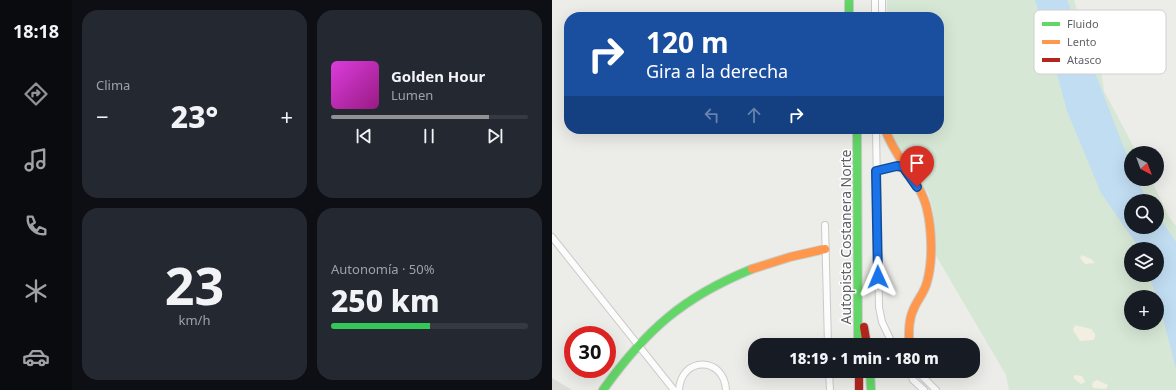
<!DOCTYPE html>
<html lang="es">
<meta charset="utf-8">
<style>
:root{--surface:#171b24;--page:#242831;--text:#f1f3f6;--muted:#9ea1a6;--line:#363941;--accent:#909293}
body{margin:0;font-family:"Noto Sans",sans-serif;background:var(--page);color:var(--text);height:100vh;display:flex;flex-direction:column;font-size:15px;white-space:nowrap}
*{box-sizing:border-box;margin:0}
p{font-size:13px;color:var(--muted)}
.icon{flex:none;width:22px;height:22px;fill:none;stroke:currentColor;stroke-width:2;stroke-linecap:round;stroke-linejoin:round}
.map{position:relative;flex:1;overflow:hidden}
.details{display:flex;flex-direction:column;gap:10px;padding:10px;background:#0d0f14;width:480px}
.details>*{flex:none}
.top-card{position:absolute;left:12px;top:12px;width:380px;height:122px;border-radius:16px;box-shadow:0 4px 16px #0002;background:#1a4fa0;color:#fff;overflow:hidden}
.needle{width:26px;rotate:139deg}
.buttons{position:absolute;left:572px;top:146px;display:grid;gap:8px}
.buttons a{display:grid;place-items:center;width:40px;height:40px;border-radius:50%;background:var(--surface);box-shadow:0 4px 16px #0002;font-size:20px}
.speed{position:absolute;left:12px;top:326px;display:flex;gap:8px;font-size:20px;font-weight:700;text-align:center}
.speed>*{display:grid;place-content:center;width:52px;height:52px;border-radius:50%;background:var(--surface);box-shadow:0 4px 16px #0002;line-height:1}
.speed .limit{border:6px solid #d22;background:#fff;color:#111}
.pin{position:absolute;display:grid;place-items:center;width:34px;height:34px;color:#fff;margin:-41px -17px;border-radius:50% 50% 50% 0;rotate:-45deg;box-shadow:0 0 4px #0007}
.pin .icon{rotate:45deg}
.me{position:absolute;width:44px;margin:-22px;rotate:359deg;stroke-linejoin:round;filter:drop-shadow(0 0 3px #0008)}
.turn{display:flex;align-items:center;gap:14px;height:84px;padding:0 16px;font-size:18px}
.turn .icon{width:52px;height:52px;stroke-width:2.5}
.turn b{display:block;font-size:28px;line-height:34px}
.lanes{display:flex;align-items:center;height:38px;padding:0 16px;background:#0003;justify-content:center;gap:20px;direction:ltr}
.lanes .off{opacity:.35}
.big{font-size:30px;font-weight:800;line-height:1.1}
.details .widget{flex:1;display:flex;flex-direction:column;justify-content:center;gap:6px;min-width:0;padding:0 14px;border-radius:16px;background:var(--page)}
.details .dial{align-items:center;gap:0}
.dial b{font-size:52px;line-height:1}
.song{display:flex;align-items:center;gap:12px}
.cover{width:48px;height:48px;border-radius:6px;background:linear-gradient(135deg,hsl(300 70% 55%),hsl(310 70% 35%))}
.played{height:4px;border-radius:2px;background:linear-gradient(90deg,var(--accent) 80%,var(--line) 80%)}
.keys{display:flex;justify-content:space-around;direction:ltr}
.heat{display:flex;justify-content:space-between;align-items:center;font-size:22px;direction:ltr}
.charge{height:6px;border-radius:3px;background:linear-gradient(90deg,#34c759 50%,var(--line) 0)}
.details .tiles{flex:1;display:grid;gap:10px;grid-template-columns:repeat(2,1fr)}
.trip{position:absolute;left:196px;top:338px;width:232px;height:40px;border-radius:16px;background:var(--surface);box-shadow:0 4px 16px #0002;font-weight:800;line-height:40px;text-align:center}
main{display:flex;flex:1;min-height:0}
.tabs{display:flex;flex-direction:column;width:72px;justify-content:space-around;align-items:center;background:#090b0e;color:var(--muted)}
.tabs .icon{width:28px;height:28px}
.tabs .current{color:var(--accent)}
.tabs b{font-size:18px;color:var(--text)}
.map>svg:first-child{display:block}
</style>
<main>
<nav class="tabs">
<b>18:18</b>
<svg class="icon current" aria-label="directions" viewBox="0 0 24 24"><path d="M12 3l9 9-9 9-9-9zM9 14v-3h6M13 9l2 2-2 2"/></svg>
<svg class="icon" aria-label="music" viewBox="0 0 24 24"><path d="M9 18V5l10-2v13"/><circle cx="6" cy="18" r="3"/><circle cx="16" cy="16" r="3"/></svg>
<svg class="icon" aria-label="phone" viewBox="0 0 24 24"><path d="M5 4h4l2 5-3 2q2 4 5 5l2-3 5 2v4C11 20 4 13 5 4z"/></svg>
<svg class="icon" aria-label="climate" viewBox="0 0 24 24"><path d="M12 3v18M4 7l16 10M4 17L20 7"/></svg>
<svg class="icon" aria-label="car" viewBox="0 0 24 24"><path d="M5 17H2v-5l4-1 3-4h7l3 4 3 1v5h-3M9 17h6M6 11h13"/><circle cx="7" cy="17" r="2"/><circle cx="17" cy="17" r="2"/></svg>
</nav>
<section class="details">
<div class="tiles">
<div class="widget"><p>Clima</p>
<div class="heat"><a>−</a><b class="big">23°</b><a>+</a></div>
</div>
<div class="widget">
<div class="song"><i class="cover"></i><div><b>Golden Hour</b><p>Lumen</p></div></div>
<div class="played"></div>
<div class="keys"><svg class="icon" aria-label="previous" viewBox="0 0 24 24"><path d="M18 5L8 12l10 7zM5 5v14"/></svg><svg class="icon" aria-label="pause" viewBox="0 0 24 24"><path d="M8 5v14M16 5v14"/></svg><svg class="icon" aria-label="next" viewBox="0 0 24 24"><path d="M6 5l10 7-10 7zM19 5v14"/></svg></div>
</div>
<div class="widget dial"><b>23</b><p>km/h</p></div>
<div class="widget"><p>Autonomía · 50%</p><b class="big">250 km</b><div class="charge"></div></div>
</div>
</section>
<div class="map">
<svg width="624" height="390" viewBox="0 0 624 390">
<rect width="100%" height="100%" fill="#ecece8"/>
<path fill="#dcdbd8" d="M 0,378 L 20,390 L 0,390 Z"/>
<path fill="#d7e7d5" fill-rule="evenodd" d="M 335,0 L 522,0 L 530,26 L 547,57 L 552,91 L 585,153 L 579,153 L 579,179 L 599,179 L 617,217 L 624,226 L 624,390 L 457,390 L 454,375 L 383,254 L 381,209 L 376,193 L 352,160 L 343,144 L 339,129 L 387,129 L 387,17 L 335,17 ZM 579,201 L 605,201 L 605,227 L 579,227 ZM 579,249 L 605,249 L 605,275 L 579,275 ZM 579,297 L 605,297 L 605,323 L 579,323 Z"/>
<g fill="#f2eee0">
<path d="M 530,255 L 539,259 L 543,263 L 533,264 L 528,258 Z"/>
<path d="M 523,325 L 539,329 L 543,334 L 543,338 L 541,340 L 528,341 L 521,330 Z"/>
<path d="M 523,375 L 530,376 L 533,382 L 529,384 L 521,378 Z"/>
<path d="M 545,380 L 556,385 L 554,389 L 542,388 L 540,386 L 541,382 Z"/>
</g>
<path fill="#c1ddf2" d="M 483,0 L 515,0 L 579,166 L 579,179 L 585,179 L 596,201 L 579,201 L 579,227 L 605,227 L 605,214 L 624,242 L 624,369 L 608,307 L 597,275 L 605,275 L 605,249 L 588,249 L 549,193 L 515,111 L 494,34 Z"/>
<g fill="none" stroke-linecap="round" stroke-linejoin="round">
<defs>
<g id="street">
<path d="M 323,0 L 323,17"/>
<path d="M 330,0 L 330,17"/>
<path d="M 324,129 L 327,307 L 330,322 L 341,345"/>
<path d="M 324,171 L 345,166 L 351,167"/>
<path d="M 273,225 L 276,345"/>
<path d="M 0,237 L 122,390"/>
<path d="M 277,371 L 278,390"/>
<path d="M 358,371 L 361,380 L 372,390"/>
<path d="M 365,371 L 384,390"/>
<path d="M 127,390 C 129,356 172,356 174,390"/>
</g>
<g id="fast">
<path d="M 297,0 L 297,17"/>
<path d="M 305,129 L 306,345"/>
<path d="M 318,371 L 319,390"/>
<path d="M 51,390 C 94,330 131,297 200,269"/>
</g>
<g id="slow">
<path d="M 333,129 C 343,158 369,182 375,209 C 380,231 381,261 375,282 C 373,291 367,298 363,306 C 356,319 357,332 357,345"/>
<path d="M 200,269 L 238,257 L 273,249"/>
</g>
<g id="jam">
<path d="M 312,327 L 315,345"/>
<path d="M 307,371 L 307,390"/>
</g>
</defs>
<use href="#street" stroke="#cacac9" stroke-width="8"/>
<use href="#fast" stroke="#cacac9" stroke-width="10"/>
<use href="#slow" stroke="#cacac9" stroke-width="10"/>
<use href="#jam" stroke="#cacac9" stroke-width="10"/>
<use href="#street" stroke="#fcfcfc" stroke-width="6"/>
<use href="#fast" stroke="#63d668" stroke-width="8"/>
<use href="#slow" stroke="#ff974d" stroke-width="8"/>
<use href="#jam" stroke="#b3261e" stroke-width="8"/>
</g>
<g fill="none" stroke-linecap="round" stroke-linejoin="round">
<defs>
<path id="route" d="M 326,277 L 324,171 L 345,166 L 351,167 L 365,187"/>
</defs>
<use href="#route" stroke="#114b97" stroke-width="10"/>
<use href="#route" stroke="#1a73e8" stroke-width="7"/>
</g>
<g text-anchor="middle" dominant-baseline="central" stroke-width="3" stroke-linejoin="round" paint-order="stroke">
<g font-size="14" fill="#5e6165" stroke="#fff">
<text transform="translate(293 237) rotate(-90)">Autopista Costanera Norte</text>
</g>
</g>
<rect x="482" y="10" width="132" height="64" rx="6" fill="#fff" stroke="#cfd0d1" stroke-width="1"/>
<rect x="490" y="22" width="18" height="4" fill="#63d668"/>
<rect x="490" y="40" width="18" height="4" fill="#ff974d"/>
<rect x="490" y="58" width="18" height="4" fill="#b3261e"/>
<g font-size="11" fill="#5e6165">
<text x="515" y="28">Fluido</text>
<text x="515" y="46">Lento</text>
<text x="515" y="64">Atasco</text>
</g>
</svg>
<div class="buttons">
<a><svg class="needle" viewBox="-14 -14 28 28"><path d="M0-13l5 13h-10z" fill="#e53935"/><path d="M0 13l5-13h-10z" fill="#9ea1a6"/></svg></a>
<a><svg class="icon" aria-label="search" viewBox="0 0 24 24"><circle cx="10" cy="10" r="6"/><path d="M15 15l6 6"/></svg></a>
<a><svg class="icon" aria-label="layers" viewBox="0 0 24 24"><path d="M12 4l9 5-9 5-9-5zM3 14l9 5 9-5"/></svg></a>
<a>+</a>
</div>
<div class="speed"><div class="limit">30</div></div>
<div class="pin" style="left:365px;top:187px;background:#d93025"><svg class="icon" aria-label="arrive" viewBox="0 0 24 24"><path d="M6 21V4h12l-3 4 3 4H6"/></svg></div>
<svg class="me" style="left:326px;top:277px" viewBox="-20 -20 40 40"><path d="M0-17L14 15 0 8-14 15z" fill="#1a73e8" stroke="#fff" stroke-width="4"/></svg>
<div class="trip">18:19 · 1 min · 180 m</div>
<div class="top-card">
<div class="turn"><svg class="icon" aria-label="right" viewBox="0 0 24 24"><path d="M7 20v-9h11M14 6l5 5-5 5"/></svg><div><b>120 m</b>Gira a la derecha</div></div>
<div class="lanes"><svg class="icon off" aria-label="left" viewBox="0 0 24 24"><path d="M17 20v-9H6M10 6l-5 5 5 5"/></svg><svg class="icon off" aria-label="ahead" viewBox="0 0 24 24"><path d="M12 20V5M6 11l6-6 6 6"/></svg><svg class="icon" aria-label="right" viewBox="0 0 24 24"><path d="M7 20v-9h11M14 6l5 5-5 5"/></svg></div>
</div>
</div>
</main>
